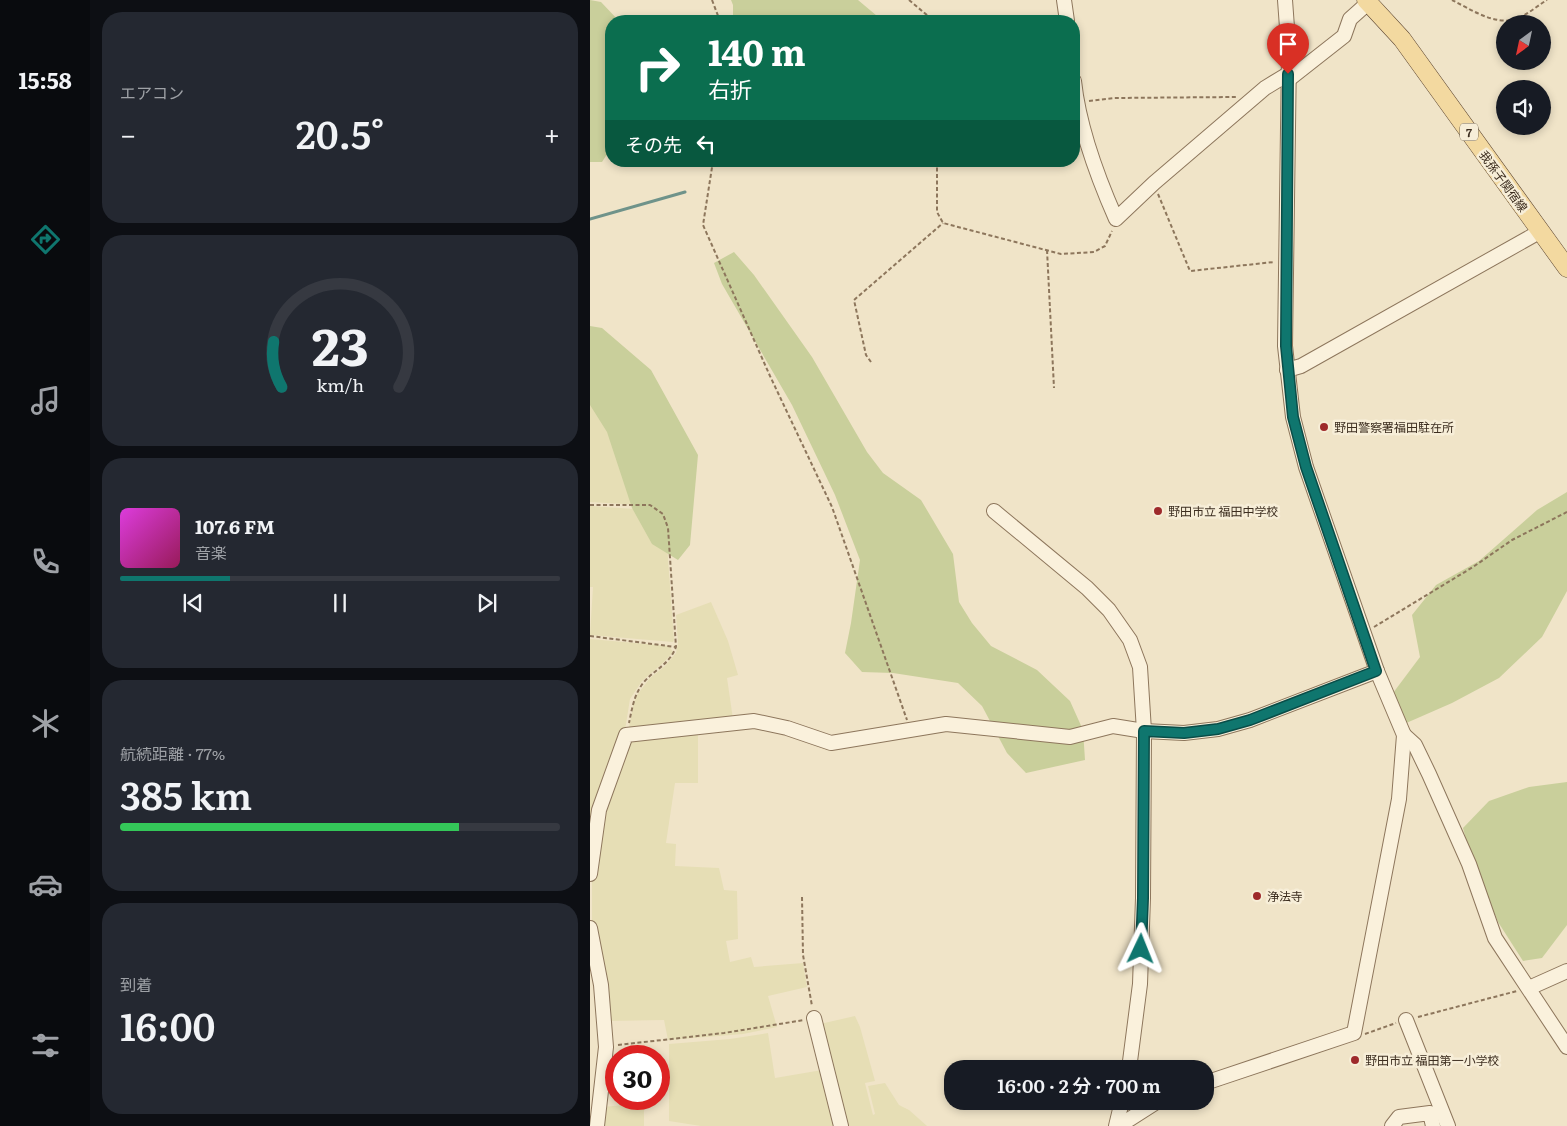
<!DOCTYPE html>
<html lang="ja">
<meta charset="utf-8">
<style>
:root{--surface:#171b24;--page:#242831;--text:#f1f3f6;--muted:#9ea1a6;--line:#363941;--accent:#0f766e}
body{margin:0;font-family:Literata,"Noto Sans JP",serif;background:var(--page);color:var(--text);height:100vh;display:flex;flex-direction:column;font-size:19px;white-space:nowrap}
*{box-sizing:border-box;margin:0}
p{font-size:16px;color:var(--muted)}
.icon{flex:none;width:28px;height:28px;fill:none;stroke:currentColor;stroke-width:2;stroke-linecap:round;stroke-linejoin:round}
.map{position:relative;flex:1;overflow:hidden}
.panel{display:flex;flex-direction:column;gap:12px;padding:12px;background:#0d0f14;width:500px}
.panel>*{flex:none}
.banner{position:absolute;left:15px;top:15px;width:475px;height:152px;border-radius:20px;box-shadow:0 2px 8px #0003;background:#0b6e4f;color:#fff;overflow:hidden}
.needle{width:32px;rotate:213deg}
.tools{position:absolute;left:906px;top:15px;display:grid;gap:10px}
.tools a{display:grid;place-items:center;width:55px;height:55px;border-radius:50%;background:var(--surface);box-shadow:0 2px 8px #0003;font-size:25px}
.speed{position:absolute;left:15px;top:1045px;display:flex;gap:10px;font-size:25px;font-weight:700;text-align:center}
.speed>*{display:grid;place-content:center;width:65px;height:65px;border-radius:50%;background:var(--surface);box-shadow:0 2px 8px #0003;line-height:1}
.speed .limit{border:8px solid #d22;background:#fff;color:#111}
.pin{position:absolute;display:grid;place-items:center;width:42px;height:42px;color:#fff;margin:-51px -21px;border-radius:50% 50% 50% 0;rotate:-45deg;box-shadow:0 0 5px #0007}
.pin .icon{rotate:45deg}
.me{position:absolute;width:55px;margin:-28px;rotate:2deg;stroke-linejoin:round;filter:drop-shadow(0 0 4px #0008)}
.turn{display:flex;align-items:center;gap:18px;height:105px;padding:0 20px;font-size:22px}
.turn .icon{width:65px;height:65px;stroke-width:2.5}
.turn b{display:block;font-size:35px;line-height:42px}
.then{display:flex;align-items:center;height:48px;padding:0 20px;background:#0003;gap:10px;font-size:19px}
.big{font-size:38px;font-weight:600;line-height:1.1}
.panel .card{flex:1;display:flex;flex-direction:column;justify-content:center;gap:8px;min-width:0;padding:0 18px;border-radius:20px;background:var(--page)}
.panel .dial{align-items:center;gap:0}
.dial svg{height:130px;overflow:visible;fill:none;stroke:var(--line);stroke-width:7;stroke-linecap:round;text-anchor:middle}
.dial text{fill:var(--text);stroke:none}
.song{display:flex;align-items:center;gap:15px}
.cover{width:60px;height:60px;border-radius:8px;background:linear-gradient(135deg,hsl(300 70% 55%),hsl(330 70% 35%))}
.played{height:5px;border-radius:2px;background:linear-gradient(90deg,var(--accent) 25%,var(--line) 25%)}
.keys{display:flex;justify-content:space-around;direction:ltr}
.heat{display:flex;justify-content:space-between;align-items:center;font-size:28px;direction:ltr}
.charge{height:8px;border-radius:4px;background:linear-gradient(90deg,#34c759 77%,var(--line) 0)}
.trip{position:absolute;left:354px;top:1060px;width:270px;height:50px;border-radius:20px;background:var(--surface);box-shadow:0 2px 8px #0003;font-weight:600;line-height:50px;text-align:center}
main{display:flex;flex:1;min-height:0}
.tabs{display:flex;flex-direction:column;width:90px;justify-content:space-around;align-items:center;background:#090b0e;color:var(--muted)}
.tabs .icon{width:35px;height:35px}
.tabs .active{color:var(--accent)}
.tabs b{font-size:22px;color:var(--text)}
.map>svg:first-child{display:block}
</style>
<main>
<nav class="tabs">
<b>15:58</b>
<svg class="icon active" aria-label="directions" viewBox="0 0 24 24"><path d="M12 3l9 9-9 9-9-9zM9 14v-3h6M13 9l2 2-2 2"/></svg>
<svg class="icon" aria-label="music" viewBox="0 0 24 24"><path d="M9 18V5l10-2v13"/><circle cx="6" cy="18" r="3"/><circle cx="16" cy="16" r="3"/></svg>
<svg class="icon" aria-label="phone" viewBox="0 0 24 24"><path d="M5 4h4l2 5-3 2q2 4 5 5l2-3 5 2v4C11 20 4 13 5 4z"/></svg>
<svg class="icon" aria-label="climate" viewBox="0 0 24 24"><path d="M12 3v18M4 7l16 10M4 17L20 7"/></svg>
<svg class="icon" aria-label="car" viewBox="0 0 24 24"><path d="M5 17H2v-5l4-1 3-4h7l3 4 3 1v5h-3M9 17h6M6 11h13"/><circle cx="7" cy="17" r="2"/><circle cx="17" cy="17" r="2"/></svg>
<svg class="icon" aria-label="filters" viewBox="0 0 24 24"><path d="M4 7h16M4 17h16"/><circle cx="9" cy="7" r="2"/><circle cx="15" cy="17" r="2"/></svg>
</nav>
<section class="panel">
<div class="card"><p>エアコン</p>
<div class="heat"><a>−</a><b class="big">20.5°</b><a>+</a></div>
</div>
<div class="card dial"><svg viewBox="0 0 100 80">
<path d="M14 69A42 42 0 1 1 86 69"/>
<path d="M14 69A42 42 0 0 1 9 41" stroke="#0f766e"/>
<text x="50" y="56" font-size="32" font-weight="700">23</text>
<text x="50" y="72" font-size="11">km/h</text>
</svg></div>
<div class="card">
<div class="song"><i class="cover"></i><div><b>107.6 FM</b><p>音楽</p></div></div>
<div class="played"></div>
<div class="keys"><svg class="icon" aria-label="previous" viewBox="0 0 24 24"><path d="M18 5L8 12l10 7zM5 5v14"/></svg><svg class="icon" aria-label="pause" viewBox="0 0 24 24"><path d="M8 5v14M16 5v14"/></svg><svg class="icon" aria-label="next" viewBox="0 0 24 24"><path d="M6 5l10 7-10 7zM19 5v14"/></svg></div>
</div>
<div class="card"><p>航続距離 · 77%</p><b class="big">385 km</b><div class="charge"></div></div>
<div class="card"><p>到着</p><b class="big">16:00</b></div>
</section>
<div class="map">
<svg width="977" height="1126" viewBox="0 0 977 1126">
<rect width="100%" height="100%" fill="#f0e4c8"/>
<g fill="#e6deb5">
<path d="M 0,342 L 52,505 L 0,502 Z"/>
<path d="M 0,506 L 59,510 L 75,518 L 84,640 L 83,642 L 0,635 L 3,587 L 0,587 Z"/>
<path d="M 121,602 L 138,641 L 148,675 L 137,678 L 143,719 L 42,730 L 39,727 L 44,702 L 47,695 L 60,678 L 75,666 L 86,653 L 88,643 L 86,615 Z"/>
<path d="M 0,639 L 79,646 L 83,652 L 74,662 L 52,681 L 40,699 L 35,730 L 0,835 Z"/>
<path d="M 108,732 L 108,783 L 85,783 L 76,843 L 86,844 L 85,866 L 129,868 L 134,890 L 147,891 L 148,939 L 136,941 L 140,962 L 161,957 L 164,967 L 213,963 L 217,987 L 178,996 L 187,1027 L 153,1034 L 78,1040 L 74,1020 L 17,1021 L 2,921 L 2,872 L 15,791 L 36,741 Z"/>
<path d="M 265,1016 L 270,1027 L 285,1081 L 275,1083 L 283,1115 L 285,1114 L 278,1086 L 295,1083 L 309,1105 L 319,1110 L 337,1126 L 256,1126 L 230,1024 Z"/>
<path d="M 178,1033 L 185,1078 L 238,1069 L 252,1126 L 111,1126 L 79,1121 L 79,1044 L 140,1039 Z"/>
<path d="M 54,1103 L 54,1126 L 11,1126 L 13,1107 Z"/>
</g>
<g fill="#c9cf9b">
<path d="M 0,0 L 11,2 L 29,21 L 21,21 L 21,148 L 12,162 L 0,162 Z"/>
<path d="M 141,0 L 268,0 L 293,21 L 143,21 L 143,5 Z"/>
<path d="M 144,252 L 164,275 L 222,357 L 277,452 L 293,473 L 331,500 L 363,554 L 369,602 L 382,623 L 401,646 L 447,670 L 480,701 L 493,730 L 495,760 L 436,773 L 417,753 L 392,706 L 368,683 L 303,673 L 272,672 L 255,653 L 261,623 L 270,560 L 245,495 L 202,405 L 132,284 L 124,263 Z"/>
<path d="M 0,326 L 12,328 L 61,370 L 108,455 L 100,545 L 88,560 L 62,544 L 42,508 L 17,432 L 0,405 Z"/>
<path d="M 977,492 L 977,591 L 952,637 L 909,678 L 862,703 L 814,724 L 803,693 L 830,657 L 822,615 L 846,585 L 889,561 L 947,510 Z"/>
<path d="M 977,782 L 977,925 L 952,958 L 933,961 L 908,922 L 880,855 L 873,828 L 899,801 L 939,787 Z"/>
</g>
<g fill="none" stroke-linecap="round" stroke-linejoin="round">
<path stroke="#6f938a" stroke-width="3" d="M 0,219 L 95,192"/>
<defs>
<g id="minor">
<path d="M 474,0 L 477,21"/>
<path d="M 698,80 L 754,36 L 760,19 L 779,2"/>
<path d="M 484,81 C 489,128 507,176 526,219 L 564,183 L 675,88 L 698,74"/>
<path d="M 697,370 L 711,366 L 951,231"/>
<path d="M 404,511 L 497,588 L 519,610 L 540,640 L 550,667 L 554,731 L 553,898 L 550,984 L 539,1069"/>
<path d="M 814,735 L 825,745 L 839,774 L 879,864 L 905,938 L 977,1047"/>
<path d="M 0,874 L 9,810 L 36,735 L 164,721 L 197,728 L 241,743 L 356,724 L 480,737 L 523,726 L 554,731 L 594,733 L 628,729 L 660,720 L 787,671"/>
<path d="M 0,928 L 11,985 L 16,1047 L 7,1126"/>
<path d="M 939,988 L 977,971"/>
<path d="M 224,1018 L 251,1126"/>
<path d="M 816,1020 L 858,1126"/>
<path d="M 615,1083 L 764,1033 L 809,799 L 814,735 L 787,671 L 716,467 L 703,417 L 695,346 L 699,55 L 695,0"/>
<path d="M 526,1126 L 532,1101"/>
<path d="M 529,1126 L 568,1101"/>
<path d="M 802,1126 L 809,1117 L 840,1113 L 843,1126"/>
</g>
<path id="major" d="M 776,0 L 812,39 L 977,268"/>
</defs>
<use href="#minor" stroke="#8d765c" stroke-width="16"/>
<use href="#major" stroke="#5b4430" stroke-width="19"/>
<g stroke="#8d765c" stroke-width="2" stroke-dasharray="4 2.5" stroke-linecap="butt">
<path d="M 122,0 L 130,21"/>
<path d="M 319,0 L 344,21"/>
<path d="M 862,0 C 880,9 905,26 926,19 C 937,15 947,6 957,0"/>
<path d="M 499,101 L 524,98 L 646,97"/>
<path d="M 123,161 L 113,225 L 180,376 L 242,507 L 317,720"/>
<path d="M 347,161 L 347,212 L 353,223 L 471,254 L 504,252 L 515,246 L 522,231"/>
<path d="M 568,194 L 600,271 L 684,262"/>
<path d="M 457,250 L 464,388"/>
<path d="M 281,362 L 276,355 L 264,300 L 353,223"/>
<path d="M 0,505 L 60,505 L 73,514 L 78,528 L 86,647 C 79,665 65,669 54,682 C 44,694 42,709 39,723"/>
<path d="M 784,627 L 883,567 L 922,540 L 977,512"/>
<path d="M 0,636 L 86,647"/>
<path d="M 212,897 L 213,955 L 222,1006"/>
<path d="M 828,1017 L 927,991"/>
<path d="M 775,1034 L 806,1023"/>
<path d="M 28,1045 L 134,1033 L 214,1020"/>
</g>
<use href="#minor" stroke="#faf1dc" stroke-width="14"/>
<use href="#major" stroke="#f3d9a0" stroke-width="18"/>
</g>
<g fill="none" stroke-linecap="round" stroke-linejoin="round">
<defs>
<path id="route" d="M 551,949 L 553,898 L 554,731 L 594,733 L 628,729 L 660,720 L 786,671 L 716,467 L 703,417 L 696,346 L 698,74"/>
</defs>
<use href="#route" stroke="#0a4d48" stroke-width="12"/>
<use href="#route" stroke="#0f766e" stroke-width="9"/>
</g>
<g fill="#9e2a2b" stroke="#f7eed8" stroke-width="2">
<circle cx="734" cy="427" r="5"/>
<circle cx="568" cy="511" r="5"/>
<circle cx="667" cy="896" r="5"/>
<circle cx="765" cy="1060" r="5"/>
</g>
<g text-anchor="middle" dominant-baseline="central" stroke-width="5" stroke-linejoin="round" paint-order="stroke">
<rect fill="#f7eed8" stroke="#756857" stroke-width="1" x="870" y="123.5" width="18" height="17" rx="4"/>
<g font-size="11" font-weight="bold" fill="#3d2e20">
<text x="879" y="132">7</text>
</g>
<g font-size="12" fill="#3d2e20" stroke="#f7eed8">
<text transform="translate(914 181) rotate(54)">我孫子関宿線</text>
</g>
<g font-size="12" fill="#3d2e20" stroke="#f7eed8" text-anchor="start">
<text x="744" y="427">野田警察署福田駐在所</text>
<text x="578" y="511">野田市立 福田中学校</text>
<text x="677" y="896">浄法寺</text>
<text x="775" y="1060">野田市立 福田第一小学校</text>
</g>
</g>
</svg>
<div class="tools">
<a><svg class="needle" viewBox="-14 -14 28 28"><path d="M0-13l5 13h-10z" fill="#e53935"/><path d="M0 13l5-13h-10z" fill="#9ea1a6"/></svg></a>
<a><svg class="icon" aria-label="sound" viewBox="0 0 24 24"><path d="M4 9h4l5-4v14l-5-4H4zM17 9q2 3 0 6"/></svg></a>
</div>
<div class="speed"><div class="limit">30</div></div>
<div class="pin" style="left:698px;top:74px;background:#d93025"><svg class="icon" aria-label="arrive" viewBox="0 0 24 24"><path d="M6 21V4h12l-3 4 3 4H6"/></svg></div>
<svg class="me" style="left:551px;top:949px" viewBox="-20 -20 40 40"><path d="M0-17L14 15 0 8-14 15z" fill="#0f766e" stroke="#fff" stroke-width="4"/></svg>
<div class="trip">16:00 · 2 分 · 700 m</div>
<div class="banner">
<div class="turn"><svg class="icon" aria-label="right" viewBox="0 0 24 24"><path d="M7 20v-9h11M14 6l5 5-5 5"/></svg><div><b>140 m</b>右折</div></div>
<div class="then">その先<svg class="icon" aria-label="left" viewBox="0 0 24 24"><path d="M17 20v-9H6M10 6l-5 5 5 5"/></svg></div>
</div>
</div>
</main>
